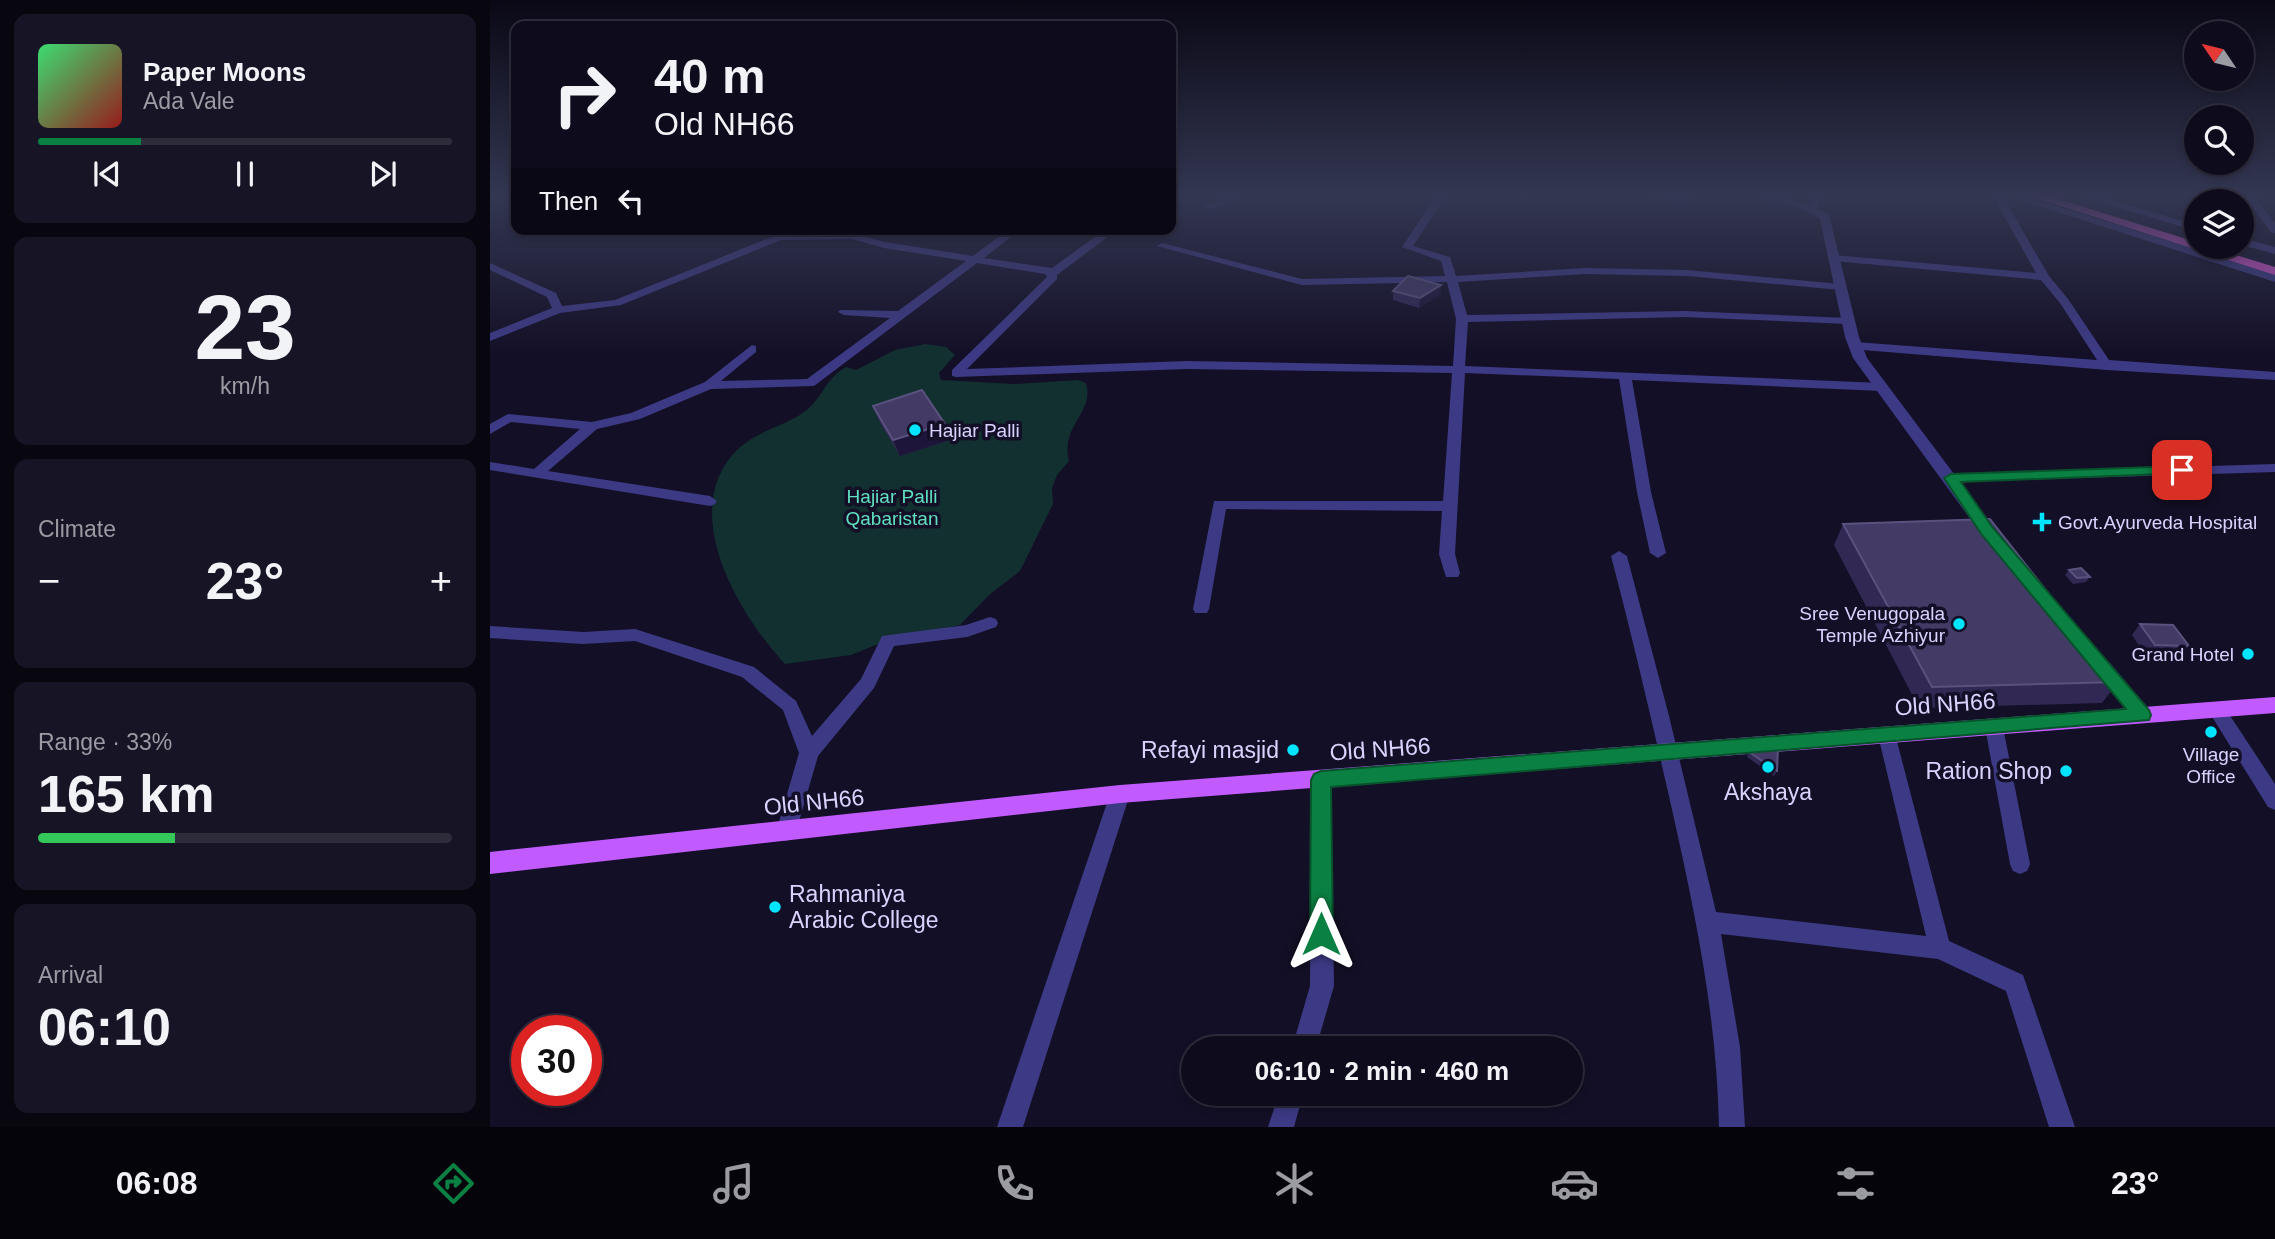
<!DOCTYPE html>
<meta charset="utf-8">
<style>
:root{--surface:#0e0b1c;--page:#171425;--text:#f1f3f6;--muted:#9b9ba3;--line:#2e2b3b;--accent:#0b8043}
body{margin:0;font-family:Helvetica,sans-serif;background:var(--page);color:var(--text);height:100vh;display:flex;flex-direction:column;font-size:26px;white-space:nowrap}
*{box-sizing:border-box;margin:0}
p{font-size:23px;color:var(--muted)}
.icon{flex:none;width:38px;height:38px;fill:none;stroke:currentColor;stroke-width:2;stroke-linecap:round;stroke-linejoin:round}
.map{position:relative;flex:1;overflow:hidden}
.side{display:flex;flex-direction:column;gap:14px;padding:14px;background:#08060f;width:490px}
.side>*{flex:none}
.top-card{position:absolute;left:21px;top:21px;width:665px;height:214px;border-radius:14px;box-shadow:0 4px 10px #0003,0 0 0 2px var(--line);background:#0e0b1c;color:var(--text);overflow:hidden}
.needle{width:46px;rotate:305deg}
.fabs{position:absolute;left:1694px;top:21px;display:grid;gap:14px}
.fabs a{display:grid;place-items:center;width:70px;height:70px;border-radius:50%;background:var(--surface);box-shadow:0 4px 10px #0003,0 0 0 2px var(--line);font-size:35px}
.speed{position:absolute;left:21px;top:1015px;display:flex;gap:14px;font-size:35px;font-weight:700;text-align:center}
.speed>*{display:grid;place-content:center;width:91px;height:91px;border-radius:50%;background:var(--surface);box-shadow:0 4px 10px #0003,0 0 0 2px var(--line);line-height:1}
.speed .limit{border:10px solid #d22;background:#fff;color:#111}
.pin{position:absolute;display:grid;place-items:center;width:60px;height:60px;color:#fff;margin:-30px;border-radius:14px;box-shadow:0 4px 10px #0006}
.me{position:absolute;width:77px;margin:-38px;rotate:0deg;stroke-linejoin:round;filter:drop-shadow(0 0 5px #0008)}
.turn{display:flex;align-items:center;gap:24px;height:147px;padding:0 28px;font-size:32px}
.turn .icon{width:91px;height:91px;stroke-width:2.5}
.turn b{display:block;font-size:49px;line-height:60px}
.then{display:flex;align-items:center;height:66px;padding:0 28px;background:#0003;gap:14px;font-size:26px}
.big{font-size:52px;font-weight:600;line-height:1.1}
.side .tile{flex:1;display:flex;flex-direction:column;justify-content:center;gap:10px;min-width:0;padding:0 24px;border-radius:14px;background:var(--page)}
.side .dial{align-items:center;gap:0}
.dial b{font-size:91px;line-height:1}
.song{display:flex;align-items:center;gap:21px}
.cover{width:84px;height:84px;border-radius:10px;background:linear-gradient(135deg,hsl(140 70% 55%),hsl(0 70% 35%))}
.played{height:7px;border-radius:4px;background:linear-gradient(90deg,var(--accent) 25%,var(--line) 25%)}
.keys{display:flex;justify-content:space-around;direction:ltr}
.heat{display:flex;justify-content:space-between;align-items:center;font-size:38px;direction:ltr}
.charge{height:10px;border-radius:5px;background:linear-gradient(90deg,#34c759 33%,var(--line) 0)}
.trip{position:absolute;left:691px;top:1036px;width:402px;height:70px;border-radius:35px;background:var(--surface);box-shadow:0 4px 10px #0003,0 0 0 2px var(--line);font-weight:600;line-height:70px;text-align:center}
.dock{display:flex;height:112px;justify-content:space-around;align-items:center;background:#06040b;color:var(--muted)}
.dock .icon{width:49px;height:49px}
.dock .selected{color:var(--accent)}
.dock b{font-size:32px;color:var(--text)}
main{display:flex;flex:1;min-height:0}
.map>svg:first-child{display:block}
</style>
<main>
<section class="side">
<div class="tile">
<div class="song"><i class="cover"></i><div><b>Paper Moons</b><p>Ada Vale</p></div></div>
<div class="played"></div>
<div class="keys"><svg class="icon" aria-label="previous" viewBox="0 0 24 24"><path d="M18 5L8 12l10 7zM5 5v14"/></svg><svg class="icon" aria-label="pause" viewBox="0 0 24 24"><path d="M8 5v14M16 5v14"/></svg><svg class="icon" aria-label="next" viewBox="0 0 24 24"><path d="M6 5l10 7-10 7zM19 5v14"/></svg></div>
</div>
<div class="tile dial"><b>23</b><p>km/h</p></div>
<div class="tile"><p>Climate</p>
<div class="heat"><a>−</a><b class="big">23°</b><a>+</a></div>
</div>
<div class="tile"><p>Range · 33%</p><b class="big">165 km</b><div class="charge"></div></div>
<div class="tile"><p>Arrival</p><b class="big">06:10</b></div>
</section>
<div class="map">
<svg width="1785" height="1127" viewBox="0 0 1785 1127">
<rect width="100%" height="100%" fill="#130f26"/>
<path fill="#12302f" d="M 435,344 L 456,347 L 465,355 L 449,373 L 451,380 L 524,384 L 588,380 L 596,383 C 605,413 570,425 579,461 L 567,475 L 562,488 L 563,504 L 530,571 L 499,595 L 470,625 L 398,640 L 361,655 L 295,664 C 248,614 187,510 247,450 C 267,430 297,426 317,410 C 333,396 337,377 356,367 L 366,370 L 405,350 Z"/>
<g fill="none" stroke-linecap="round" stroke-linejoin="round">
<g fill="#3d3a85" fill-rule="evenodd">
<path d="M 733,197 L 746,197 L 722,209 L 714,207 Z"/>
<path d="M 945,197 L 955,197 L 923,246 L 960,257 L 966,276 L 1095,268 L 1197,270 L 1351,284 L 1356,287 L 1351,290 L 1197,276 L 1095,274 L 968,282 L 977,315 L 1194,311 L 1358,318 L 1364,321 L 1358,324 L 1194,317 L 978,322 L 975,366 L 1392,383 L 1398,387 L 1392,391 L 1142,380 L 1161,492 L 1176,553 L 1168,558 L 1160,553 L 1147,492 L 1129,379 L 975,373 L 965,554 L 970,573 L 968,577 L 956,577 L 949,554 L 952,511 L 736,509 L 719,609 L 717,613 L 705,613 L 703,609 L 724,501 L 953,501 L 962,373 L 697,369 L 466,377 L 462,376 L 462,370 L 557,277 L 555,274 L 487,263 L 324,386 L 221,389 L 150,419 L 107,429 L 58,471 L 220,496 L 227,501 L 225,504 L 220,506 L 0,470 L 0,462 L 44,469 L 90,429 L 21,422 L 0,434 L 0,424 L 18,414 L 102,422 L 141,413 L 215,382 L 262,345 L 266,346 L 266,352 L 231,381 L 317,379 L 400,318 L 354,315 L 348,312 L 350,310 L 408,311 L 476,261 L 394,248 L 362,239 L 291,240 L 131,305 L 70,313 L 0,341 L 0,333 L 62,308 L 57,297 L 0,270 L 0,263 L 66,293 L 72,306 L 125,300 L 299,230 L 303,234 L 362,233 L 395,242 L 483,256 L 519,229 L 531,229 L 494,258 L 562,268 L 616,229 L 628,229 L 567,275 L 567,279 L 477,369 L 697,361 L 963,366 L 966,319 L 957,282 L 812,285 L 667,246 L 672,243 L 812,279 L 955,276 L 951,261 L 912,247 Z"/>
<path d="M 1323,197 L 1333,197 L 1325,211 L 1322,212 L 1317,209 Z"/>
<path d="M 1508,197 L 1518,197 L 1519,207 L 1559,276 L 1578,299 L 1619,360 L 1785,372 L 1785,380 L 1617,370 L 1361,349 L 1359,346 L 1365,342 L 1607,360 L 1570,303 L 1551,280 L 1344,261 L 1339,258 L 1344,255 L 1546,273 L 1509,207 Z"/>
<path d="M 1755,197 L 1765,197 L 1785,223 L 1785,233 L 1781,232 Z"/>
<path d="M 1785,464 L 1785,472 L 1461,482 L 1454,478 L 1461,474 Z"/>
<path d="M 1129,551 L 1137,556 L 1179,716 L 1226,912 L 1436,936 L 1388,735 L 1390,730 L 1397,727 L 1404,730 L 1459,941 L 1533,975 L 1585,1127 L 1559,1127 L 1516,991 L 1448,959 L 1231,934 L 1250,1047 L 1255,1127 L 1229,1127 C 1227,1017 1205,912 1181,805 C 1162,722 1143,639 1121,556 Z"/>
<path d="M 500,617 L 506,619 L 508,623 L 506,627 L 477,637 L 404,646 L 384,688 L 328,756 L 306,832 L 303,838 L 296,841 L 289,838 L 286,832 L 309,753 L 293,710 L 252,677 L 145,641 L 93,644 L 0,638 L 0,626 L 93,632 L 145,629 L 264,667 L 306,701 L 322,736 L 371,679 L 392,636 L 476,625 Z"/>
<path d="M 1727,703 L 1733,705 L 1785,784 L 1785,810 L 1778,807 L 1721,715 L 1718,710 L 1721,705 Z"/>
<path d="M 1504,720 L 1511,722 L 1513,727 L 1540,864 L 1537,871 L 1530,874 L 1523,871 L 1520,864 L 1495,727 L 1497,722 Z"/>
<path d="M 831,772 L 838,774 L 841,780 L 844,986 L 826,1048 L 802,1048 L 820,986 L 821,780 L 824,774 Z"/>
<path d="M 630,786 L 637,788 L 640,794 L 533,1127 L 507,1127 L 620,794 L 623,788 Z"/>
<path d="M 789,1094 L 813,1094 L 804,1127 L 778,1127 Z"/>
</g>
<g fill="#3d3a85" fill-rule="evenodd">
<path d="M 1269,197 C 1296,197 1315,202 1339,215 L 1369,337 L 1377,358 L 1512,538 L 1509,542 L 1497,542 L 1363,358 L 1355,337 L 1330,219 L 1308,207 Z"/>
<path d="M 1521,197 L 1538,197 L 1785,274 L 1785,282 Z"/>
<path d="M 1594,197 L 1611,197 L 1706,225 L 1706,231 Z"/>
<path d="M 1752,238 L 1785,247 L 1785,254 L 1752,245 Z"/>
<path d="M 1612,660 L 1619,662 L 1659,709 L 1662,715 L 1659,721 L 1652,723 L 1645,721 L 1605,672 L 1602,667 L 1605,662 Z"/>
</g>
<path fill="#c25bff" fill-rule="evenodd" d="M 1785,697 L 1785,713 L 630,803 L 0,874 L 0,852 L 630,785 Z"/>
<path fill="#e055d1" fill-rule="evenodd" d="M 1543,197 L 1562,197 L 1706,242 L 1706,247 L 1720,247 L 1785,267 L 1785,275 Z"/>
</g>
<g fill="#312854">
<path d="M 1164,197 L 1205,197 L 1197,205 Z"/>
<path d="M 903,291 L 951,294 L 929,308 L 903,300 Z"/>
<path d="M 383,406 L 455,424 L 460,440 L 410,456 L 389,421 Z"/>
<path d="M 1353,524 L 1628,682 L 1612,703 L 1429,708 L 1344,545 Z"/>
<path d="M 1579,570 L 1600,577 L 1596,582 L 1583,584 L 1575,575 Z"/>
<path d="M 1650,624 L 1699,646 L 1690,656 L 1656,656 L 1642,635 Z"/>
<path d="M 1259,752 L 1287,771 L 1284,776 L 1257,757 Z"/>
</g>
<g fill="#1d163a">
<path d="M 1199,197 L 1205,197 L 1197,205 Z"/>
<path d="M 951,285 L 951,294 L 929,308 L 930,298 Z"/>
<path d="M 455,424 L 460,440 L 410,456 L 403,440 Z"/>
</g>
<g fill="#433a66" stroke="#5a527e" stroke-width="2">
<path d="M 918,276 L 951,285 L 930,298 L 903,291 Z"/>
<path d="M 432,390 L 455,424 L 403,440 L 383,406 Z"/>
<path d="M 1500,519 L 1628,682 L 1442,687 L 1353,524 Z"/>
<path d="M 1591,568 L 1600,577 L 1587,578 L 1579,570 Z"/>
<path d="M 1650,624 L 1683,625 L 1699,646 L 1665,645 Z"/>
<path d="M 1288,748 L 1287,771 L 1259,752 Z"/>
</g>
<linearGradient id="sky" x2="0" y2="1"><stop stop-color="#0a0815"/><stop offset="0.55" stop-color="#333752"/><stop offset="1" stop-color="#333752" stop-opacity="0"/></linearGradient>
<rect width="1785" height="355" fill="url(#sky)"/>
<path fill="#0b8043" stroke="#07532c" stroke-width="2" d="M 1692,466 L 1699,470 L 1697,473 L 1471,482 L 1503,528 L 1659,710 L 1661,715 L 1659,720 L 841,787 L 843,934 L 839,942 L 831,945 L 823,942 L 820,934 L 821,780 L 824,774 L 831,771 L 1636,709 L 1492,535 L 1454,478 L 1461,474 Z"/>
<g fill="#00e5ff" stroke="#130f26" stroke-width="2.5">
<circle cx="425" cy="430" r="7"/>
<path d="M1548.5 511.5h7v7h7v7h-7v7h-7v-7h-7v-7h7z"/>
<circle cx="1469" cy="624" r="7"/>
<circle cx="1758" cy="654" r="7"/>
<circle cx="1721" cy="732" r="7"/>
<circle cx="803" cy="750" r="7"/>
<circle cx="1278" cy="767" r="7"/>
<circle cx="1576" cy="771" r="7"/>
<circle cx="285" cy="907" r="7"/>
</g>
<g text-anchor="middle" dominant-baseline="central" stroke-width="7" stroke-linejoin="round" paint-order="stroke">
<g font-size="19" fill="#d9d4ff" stroke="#130f26" text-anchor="start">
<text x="439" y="430">Hajiar Palli</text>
<text x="1568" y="522">Govt.Ayurveda Hospital</text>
<text x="1455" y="613" text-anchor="end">Sree Venugopala<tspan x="1455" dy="22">Temple Azhiyur</tspan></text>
<text x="1744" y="654" text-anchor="end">Grand Hotel</text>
<text x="1721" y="754" text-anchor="middle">Village<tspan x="1721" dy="22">Office</tspan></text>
</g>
<g font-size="19" fill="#5fe0c0" stroke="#130f26">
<text x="402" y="496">Hajiar Palli<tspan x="402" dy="22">Qabaristan</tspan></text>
</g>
<g font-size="23" fill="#d9d4ff" stroke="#130f26">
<text transform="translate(1455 704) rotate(-4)">Old NH66</text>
<text transform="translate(890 749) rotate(-4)">Old NH66</text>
<text transform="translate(324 802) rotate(-6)">Old NH66</text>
</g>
<g font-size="23" fill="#d9d4ff" stroke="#130f26" text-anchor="end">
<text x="789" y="750">Refayi masjid</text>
<text x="1562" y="771">Ration Shop</text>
<text x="1278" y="792" text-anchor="middle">Akshaya</text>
<text x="299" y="894" text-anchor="start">Rahmaniya<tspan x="299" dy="26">Arabic College</tspan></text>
</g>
</g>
</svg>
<div class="fabs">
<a><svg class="needle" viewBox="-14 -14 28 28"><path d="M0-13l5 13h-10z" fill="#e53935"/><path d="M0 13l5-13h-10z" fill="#9b9ba3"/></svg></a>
<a><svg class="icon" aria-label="search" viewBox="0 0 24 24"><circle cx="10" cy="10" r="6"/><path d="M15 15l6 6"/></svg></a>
<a><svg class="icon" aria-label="layers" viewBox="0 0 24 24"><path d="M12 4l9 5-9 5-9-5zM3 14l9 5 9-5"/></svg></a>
</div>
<div class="speed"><div class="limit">30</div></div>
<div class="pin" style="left:1692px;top:470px;background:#d93025"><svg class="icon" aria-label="arrive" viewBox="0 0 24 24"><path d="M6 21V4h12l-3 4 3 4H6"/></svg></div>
<svg class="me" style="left:831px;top:934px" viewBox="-20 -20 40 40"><path d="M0-17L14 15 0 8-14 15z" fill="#0b8043" stroke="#fff" stroke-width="4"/></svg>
<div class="trip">06:10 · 2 min · 460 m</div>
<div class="top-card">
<div class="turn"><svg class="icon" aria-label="right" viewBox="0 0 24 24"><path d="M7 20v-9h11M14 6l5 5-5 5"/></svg><div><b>40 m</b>Old NH66</div></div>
<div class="then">Then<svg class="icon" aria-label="left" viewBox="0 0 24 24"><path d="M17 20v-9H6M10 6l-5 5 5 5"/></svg></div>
</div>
</div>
</main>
<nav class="dock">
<b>06:08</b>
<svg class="icon selected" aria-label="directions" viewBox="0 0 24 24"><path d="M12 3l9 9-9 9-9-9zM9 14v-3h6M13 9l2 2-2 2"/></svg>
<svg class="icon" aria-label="music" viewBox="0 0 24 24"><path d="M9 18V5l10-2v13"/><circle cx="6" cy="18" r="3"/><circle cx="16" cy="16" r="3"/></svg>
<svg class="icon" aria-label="phone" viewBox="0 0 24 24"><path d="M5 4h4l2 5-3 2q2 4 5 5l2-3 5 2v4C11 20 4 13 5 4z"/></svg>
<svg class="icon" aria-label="climate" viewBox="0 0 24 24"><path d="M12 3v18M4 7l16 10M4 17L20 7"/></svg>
<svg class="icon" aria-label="car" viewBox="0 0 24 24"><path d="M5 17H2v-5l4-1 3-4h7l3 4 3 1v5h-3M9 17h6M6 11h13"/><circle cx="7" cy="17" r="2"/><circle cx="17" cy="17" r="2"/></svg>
<svg class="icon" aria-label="filters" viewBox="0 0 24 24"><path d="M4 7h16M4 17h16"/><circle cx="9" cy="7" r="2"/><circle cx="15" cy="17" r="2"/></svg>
<b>23°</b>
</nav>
